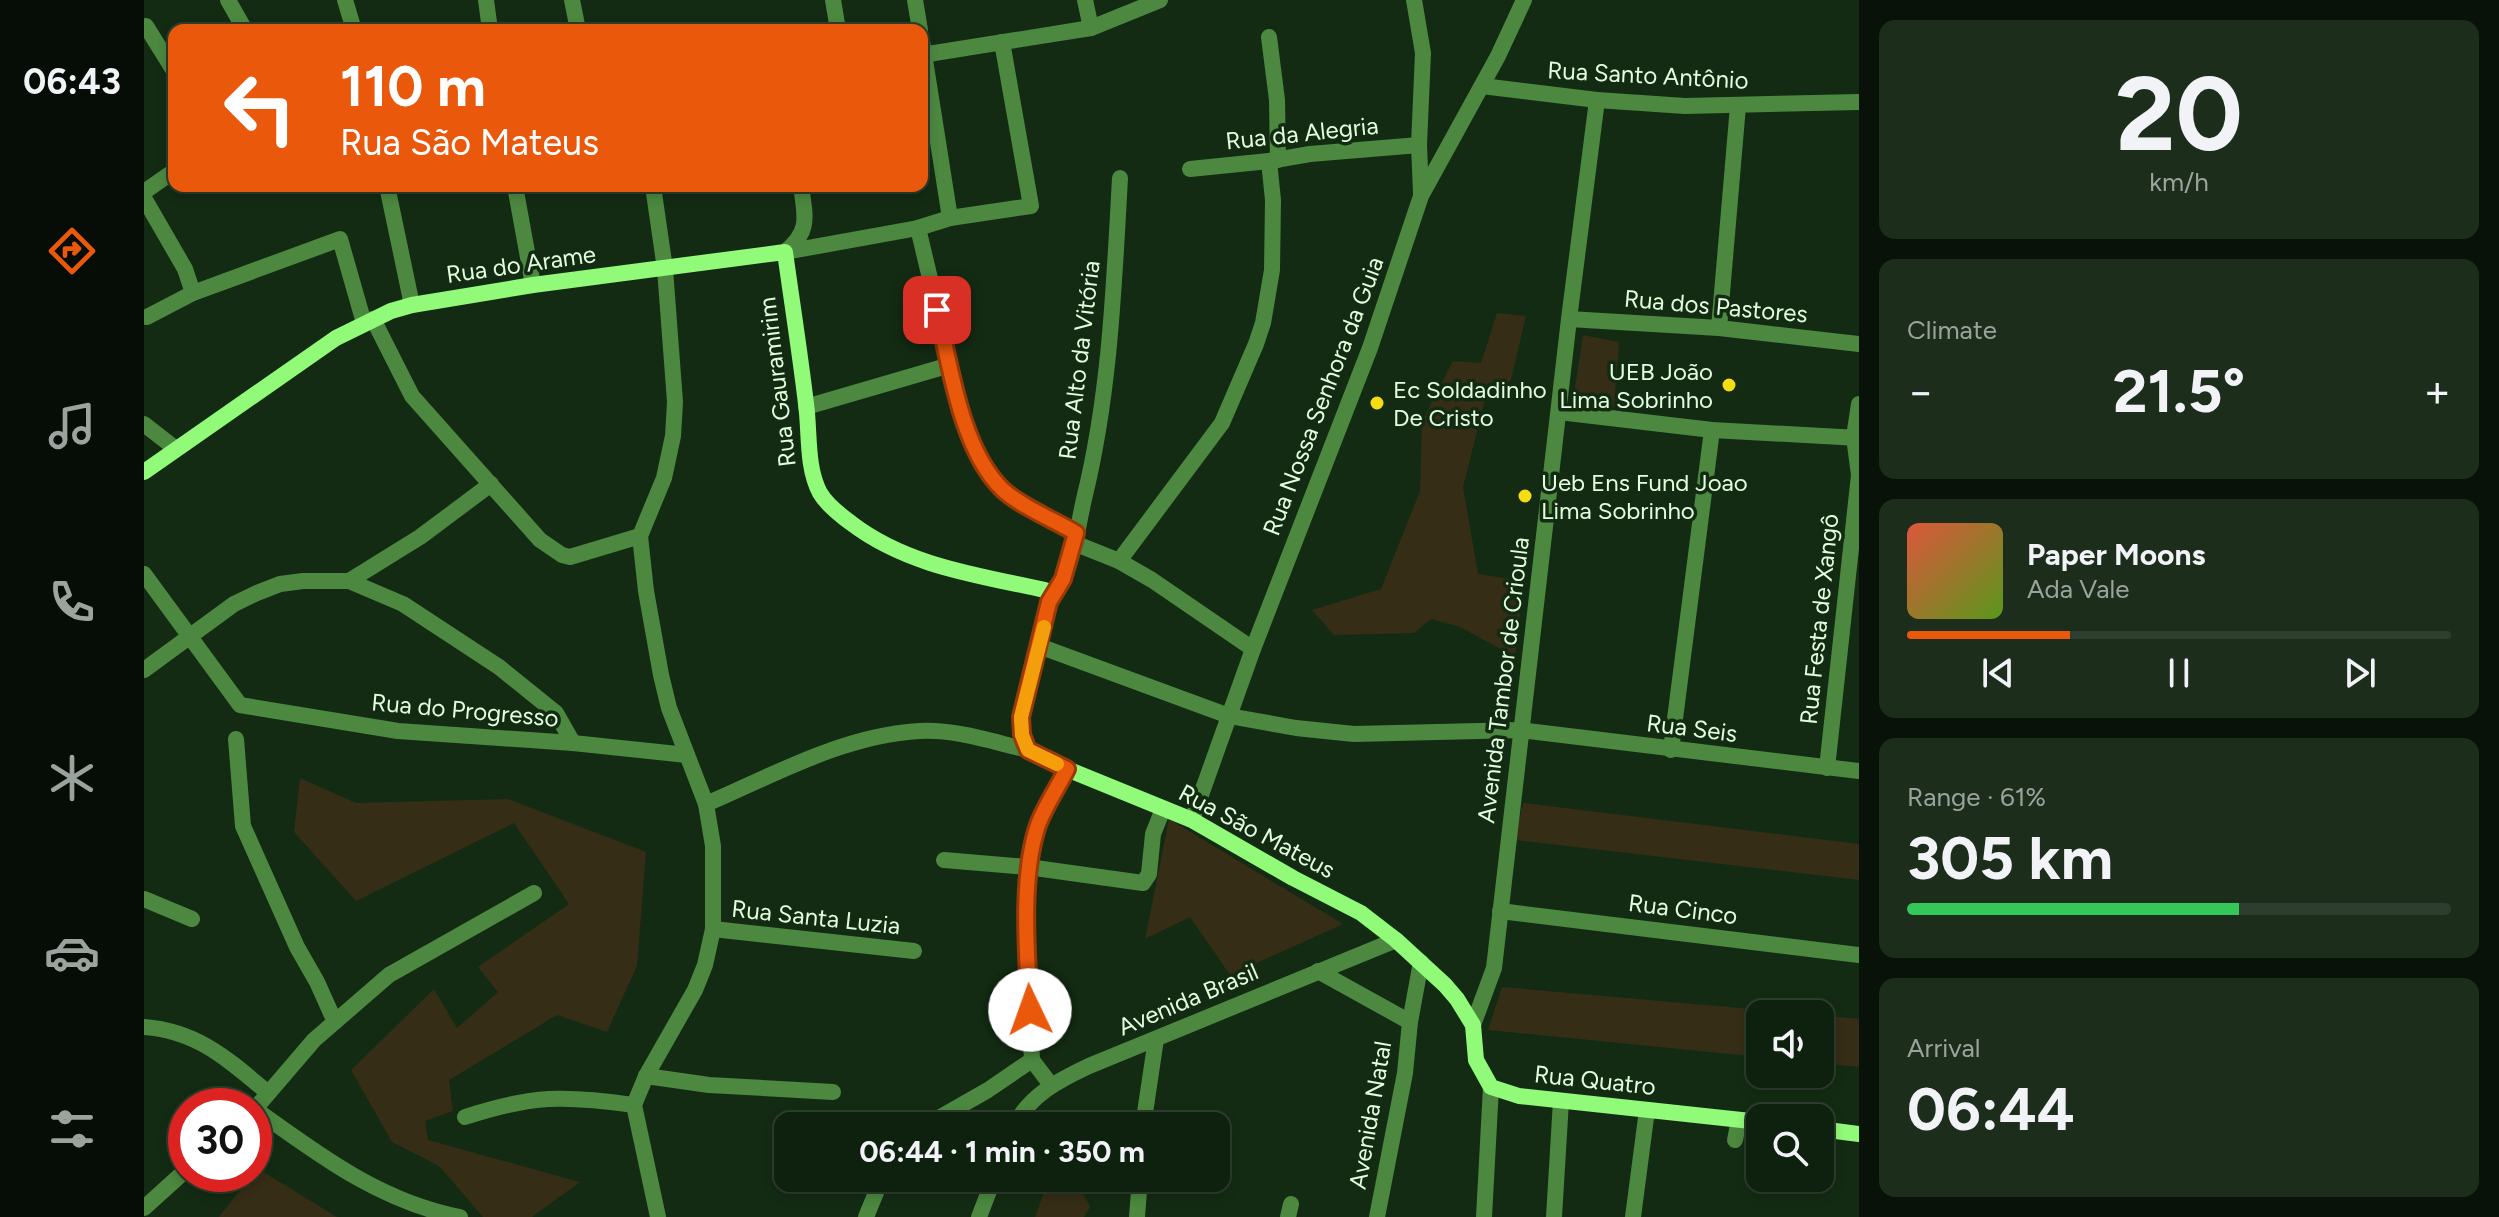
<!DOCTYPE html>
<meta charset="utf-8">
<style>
:root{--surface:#0e200e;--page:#1c2d1c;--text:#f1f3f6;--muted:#9ba39e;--line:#2e3e2e;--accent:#ea580c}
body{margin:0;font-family:Figtree,sans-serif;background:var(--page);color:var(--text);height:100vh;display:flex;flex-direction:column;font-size:30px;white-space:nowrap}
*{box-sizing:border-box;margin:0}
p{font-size:26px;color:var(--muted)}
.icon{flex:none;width:44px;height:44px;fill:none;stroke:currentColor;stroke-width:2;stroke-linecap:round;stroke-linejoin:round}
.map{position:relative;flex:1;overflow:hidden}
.side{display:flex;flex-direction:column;gap:20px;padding:20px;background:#081208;width:640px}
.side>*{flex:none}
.top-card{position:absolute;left:24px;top:24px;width:760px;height:168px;border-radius:16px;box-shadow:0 4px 12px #0003,0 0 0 2px var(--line);background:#ea580c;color:#fff;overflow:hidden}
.buttons{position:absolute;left:1602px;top:1000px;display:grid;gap:16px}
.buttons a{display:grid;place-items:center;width:88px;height:88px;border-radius:16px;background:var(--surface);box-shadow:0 4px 12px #0003,0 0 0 2px var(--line);font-size:40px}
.speed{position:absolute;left:24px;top:1088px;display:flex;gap:16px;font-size:40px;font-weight:700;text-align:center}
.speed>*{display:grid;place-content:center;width:104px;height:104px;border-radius:50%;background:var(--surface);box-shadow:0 4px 12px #0003,0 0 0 2px var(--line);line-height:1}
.speed .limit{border:12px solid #d22;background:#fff;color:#111}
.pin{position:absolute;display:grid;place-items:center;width:68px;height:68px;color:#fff;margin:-34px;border-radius:16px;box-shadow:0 4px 12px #0006}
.me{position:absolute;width:88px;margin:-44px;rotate:357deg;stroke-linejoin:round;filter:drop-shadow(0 0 6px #0008)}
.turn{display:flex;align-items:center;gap:28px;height:168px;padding:0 40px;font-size:36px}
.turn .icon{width:104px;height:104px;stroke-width:2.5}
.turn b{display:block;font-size:56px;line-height:68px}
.big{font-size:60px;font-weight:700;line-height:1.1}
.side .widget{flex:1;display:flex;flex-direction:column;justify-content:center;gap:12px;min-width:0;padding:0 28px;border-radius:16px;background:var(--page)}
.side .dial{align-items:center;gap:0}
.dial b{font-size:104px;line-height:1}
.song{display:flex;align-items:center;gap:24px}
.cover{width:96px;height:96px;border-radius:12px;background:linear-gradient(135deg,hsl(10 70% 55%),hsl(90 70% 35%))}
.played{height:8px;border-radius:4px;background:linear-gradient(90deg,var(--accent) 30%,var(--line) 30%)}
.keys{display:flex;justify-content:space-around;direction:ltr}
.heat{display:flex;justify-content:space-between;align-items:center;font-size:44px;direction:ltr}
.charge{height:12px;border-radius:6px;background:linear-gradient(90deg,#34c759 61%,var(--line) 0)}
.trip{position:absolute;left:630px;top:1112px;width:456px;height:80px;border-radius:16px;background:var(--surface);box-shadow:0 4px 12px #0003,0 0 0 2px var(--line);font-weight:700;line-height:80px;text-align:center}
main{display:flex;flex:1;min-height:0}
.tabs{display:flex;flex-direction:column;width:144px;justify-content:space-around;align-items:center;background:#060d06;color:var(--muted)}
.tabs .icon{width:56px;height:56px}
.tabs .selected{color:var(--accent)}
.tabs b{font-size:36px;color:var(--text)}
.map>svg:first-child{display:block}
</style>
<main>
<nav class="tabs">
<b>06:43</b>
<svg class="icon selected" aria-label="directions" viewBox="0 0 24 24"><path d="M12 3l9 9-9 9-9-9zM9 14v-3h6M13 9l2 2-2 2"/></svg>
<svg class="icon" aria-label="music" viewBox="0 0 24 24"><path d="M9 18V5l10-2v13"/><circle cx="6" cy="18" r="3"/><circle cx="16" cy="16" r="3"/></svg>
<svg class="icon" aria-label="phone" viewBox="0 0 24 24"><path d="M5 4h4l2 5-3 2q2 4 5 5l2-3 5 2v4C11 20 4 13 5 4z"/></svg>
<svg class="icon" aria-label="climate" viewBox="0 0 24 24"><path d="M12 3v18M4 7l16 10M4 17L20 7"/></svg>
<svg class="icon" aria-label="car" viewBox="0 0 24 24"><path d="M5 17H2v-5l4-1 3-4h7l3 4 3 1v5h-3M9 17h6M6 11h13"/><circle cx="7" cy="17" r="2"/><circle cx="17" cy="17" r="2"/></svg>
<svg class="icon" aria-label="filters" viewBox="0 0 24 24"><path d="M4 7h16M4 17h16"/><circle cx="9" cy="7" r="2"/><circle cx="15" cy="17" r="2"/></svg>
</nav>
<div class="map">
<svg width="1715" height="1217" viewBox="0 0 1715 1217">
<rect width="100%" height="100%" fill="#132b13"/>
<g fill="#352d16">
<path d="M 1353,313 L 1382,316 L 1367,380 L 1340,403 L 1319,487 L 1334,574 L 1380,581 L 1371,657 L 1316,627 L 1287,619 L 1270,633 L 1190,635 L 1168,610 L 1237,589 L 1276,491 L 1278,421 L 1309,361 L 1337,363 Z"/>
<path d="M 1439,335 L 1475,342 L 1470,407 L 1429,401 Z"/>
<path d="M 156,778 L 212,803 L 364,799 L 502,852 L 493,966 L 463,1032 L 413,1015 L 305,1080 L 309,1111 L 281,1121 L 284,1140 L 436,1182 L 388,1217 L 339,1217 L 295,1166 L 248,1142 L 207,1070 L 290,989 L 313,1028 L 354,992 L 334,967 L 425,904 L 370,823 L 212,901 L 150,832 Z"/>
<path d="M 1379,803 L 1715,844 L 1715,880 L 1371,840 Z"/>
<path d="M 1025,819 L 1199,924 L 1086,975 L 1046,917 L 1001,939 Z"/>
<path d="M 1358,987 L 1664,1014 L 1616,1014 L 1616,1057 L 1344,1030 Z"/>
<path d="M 1676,1015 L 1715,1019 L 1715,1067 L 1676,1063 Z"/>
<path d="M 113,1168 L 193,1217 L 75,1217 Z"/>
<path d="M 905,1178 L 931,1178 L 946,1207 L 940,1217 L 891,1217 Z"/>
</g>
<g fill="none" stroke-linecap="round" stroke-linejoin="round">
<g stroke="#4c8840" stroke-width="16">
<path d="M 84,0 L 101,30"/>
<path d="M 201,0 L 210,30"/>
<path d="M 342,0 L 346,30"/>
<path d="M 428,0 L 434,30"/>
<path d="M 689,0 L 694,30"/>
<path d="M 771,0 L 776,30"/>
<path d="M 1270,0 L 1279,53 L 1275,145 L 1277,193"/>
<path d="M 2,26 L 30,71"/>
<path d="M 947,28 L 1016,0"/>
<path d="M 1125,37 L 1133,100 L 1134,160"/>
<path d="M 778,41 L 806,218"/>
<path d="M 1338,86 L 1453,100 L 1541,106 L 1715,102"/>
<path d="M 1046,169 L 1125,161 L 1166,154 L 1275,145"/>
<path d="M 243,186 L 268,305"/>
<path d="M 371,186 L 389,285"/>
<path d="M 509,186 L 521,269 L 531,402 L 529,436 L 520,478 L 496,536 L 502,591 L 517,675 L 525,708 L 562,804 L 569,846 L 569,929 L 561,965 L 551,990 L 502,1076 L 490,1105 L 514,1217"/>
<path d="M 0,192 L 30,171"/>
<path d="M 0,198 L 41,269 L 49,293"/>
<path d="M 774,228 L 818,413 L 838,466 L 860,491 L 932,533"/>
<path d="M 641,252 L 774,228 L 806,218 L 887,206 L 858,42"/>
<path d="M 3,317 L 49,293 L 196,239 L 220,323"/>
<path d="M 229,319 L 268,396 L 396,540 L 418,555 L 426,557 L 496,536"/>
<path d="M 1425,319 L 1575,328 L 1715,344"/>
<path d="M 1575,328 L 1594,106"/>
<path d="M 662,407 L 806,365"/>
<path d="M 1415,412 L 1568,430 L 1715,438"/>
<path d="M 0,424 L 32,449"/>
<path d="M 930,543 L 975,561 L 1008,580 L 1109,649"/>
<path d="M 975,561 L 1078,423 L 1112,344 L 1119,323 L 1128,270 L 1129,200 L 1125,161"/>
<path d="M 0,574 L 96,705 L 254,731 L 429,743 L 543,755"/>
<path d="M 205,581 L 276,537 L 347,484"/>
<path d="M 905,602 C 909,595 915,589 918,582 C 930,557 934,526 940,499 C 966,394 970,286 976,178"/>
<path d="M 0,670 L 90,604 L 113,593 L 136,584 L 159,581 L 205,581 L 259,604 L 355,667 L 412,713 L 429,743"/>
<path d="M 92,739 L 99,826 L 153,947 L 173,982 L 191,1022"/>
<path d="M 1527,750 L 1568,430"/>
<path d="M 1683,768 L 1715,475 L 1710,437 L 1715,404"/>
<path d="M 562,804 C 630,775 700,735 776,731 C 811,729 849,742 884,750"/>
<path d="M 1048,820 L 1109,649 L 1226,348 L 1277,196 L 1354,56 L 1380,0"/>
<path d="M 800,860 L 884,867 L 999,883 L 1005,874 L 1009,834 L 1019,809"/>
<path d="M 0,899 L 48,919"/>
<path d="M 1356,911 L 1715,955"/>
<path d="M 569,929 L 770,951"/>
<path d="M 1174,971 L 1266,1022 L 1261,1073 L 1233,1217"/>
<path d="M 1266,1022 L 1277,962"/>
<path d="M 1329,1025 L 1350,968 L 1425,319 L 1453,100"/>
<path d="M 0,1027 C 54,1031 85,1060 124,1093"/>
<path d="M 502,1076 L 565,1085 L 689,1092"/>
<path d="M 907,1085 L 888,1060 L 883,961 L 884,867 L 895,823 L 923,769"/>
<path d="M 111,1109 C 175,1155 237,1202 316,1217"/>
<path d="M 110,1110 L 170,1040 L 245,975 L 390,893"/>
<path d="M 321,1117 C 388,1095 420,1095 490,1105"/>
<path d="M 781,1126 L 844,1090 L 888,1060"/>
<path d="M 999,1126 L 1012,1039"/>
<path d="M 1591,1140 L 1595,1120"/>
<path d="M 0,1208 L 42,1170"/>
<path d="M 722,1217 L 738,1178"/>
<path d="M 993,1217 L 996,1178"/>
<path d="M 1144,1217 L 1147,1204"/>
<path d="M 1340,1217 L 1347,1087"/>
<path d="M 1410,1217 L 1417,1101"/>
<path d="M 1489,1217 L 1503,1110"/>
</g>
<g stroke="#4c8840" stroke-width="16">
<path d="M 778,55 L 947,28 L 941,0"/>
<path d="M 641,252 C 667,231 661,216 657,186"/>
<path d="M 895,646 L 1085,716 L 1152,728 L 1210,734 L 1376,730 L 1715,771"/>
<path d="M 870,1126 C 886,1095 915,1080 945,1066 L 1252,940"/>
<path d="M 835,1217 L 850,1178"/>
</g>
<g stroke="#91fa79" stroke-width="16">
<path d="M 0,472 L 192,338 L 247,311 L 268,305 L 389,285 L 641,252 C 648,303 656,353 662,404 C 666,432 662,467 676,493 C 683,505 696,515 707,523 C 763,566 833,575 901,590 L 905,597 L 877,717 L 878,735 L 884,750 L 923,769 L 1048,820 L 1149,878 L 1217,913 L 1252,940 L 1301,985 L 1313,999 L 1329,1025 L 1332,1060 L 1347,1087 L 1375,1096 L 1616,1122"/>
<path d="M 1676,1129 L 1715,1134"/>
</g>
</g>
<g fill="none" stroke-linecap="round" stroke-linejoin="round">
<defs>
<path id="route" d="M 793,310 C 806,365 817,449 858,489 C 876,506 910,520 932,533 L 919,579 L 905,602 L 877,717 L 878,735 L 884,750 L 923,769 C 914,787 901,806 894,825 C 876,878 883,954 886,1010"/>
</defs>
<use href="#route" stroke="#983908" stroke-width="20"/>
<use href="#route" stroke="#ea580c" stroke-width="14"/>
<path stroke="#f59e0b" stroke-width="14" d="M 900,627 L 877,717 L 878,735 L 884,750 L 913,764"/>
</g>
<g fill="#f5dd12" stroke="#132b13" stroke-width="3">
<circle cx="1585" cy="385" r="8"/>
<circle cx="1233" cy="403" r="8"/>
<circle cx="1381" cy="496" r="8"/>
</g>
<g text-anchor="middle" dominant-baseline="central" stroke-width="7" stroke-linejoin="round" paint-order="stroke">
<g font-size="24" fill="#e1fede" stroke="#132b13">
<text transform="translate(1504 75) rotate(3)">Rua Santo Antônio</text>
<text transform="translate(1158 133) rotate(-6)">Rua da Alegria</text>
<text transform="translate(377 264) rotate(-8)">Rua do Arame</text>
<text transform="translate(1572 306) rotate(5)">Rua dos Pastores</text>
<text transform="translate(935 360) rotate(-83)">Rua Alto da Vitória</text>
<text transform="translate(633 382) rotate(-97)">Rua Gauramirim</text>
<text transform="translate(1179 396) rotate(-69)">Rua Nossa Senhora da Guia</text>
<text transform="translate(1675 619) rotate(-84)">Rua Festa de Xangô</text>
<text transform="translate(1359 680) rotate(-83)">Avenida Tambor de Crioula</text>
<text transform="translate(321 710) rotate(5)">Rua do Progresso</text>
<text transform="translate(1548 728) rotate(7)">Rua Seis</text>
<text transform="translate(1113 831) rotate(28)">Rua São Mateus</text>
<text transform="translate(1539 909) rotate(7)">Rua Cinco</text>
<text transform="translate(672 917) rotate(6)">Rua Santa Luzia</text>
<text transform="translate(1044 999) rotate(-23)">Avenida Brasil</text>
<text transform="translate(1451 1080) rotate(6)">Rua Quatro</text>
<text transform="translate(1226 1115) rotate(-80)">Avenida Natal</text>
</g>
<g font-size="24" fill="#e1fede" stroke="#132b13" text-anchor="start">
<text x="1569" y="371" text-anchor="end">UEB João<tspan x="1569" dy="28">Lima Sobrinho</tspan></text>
<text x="1249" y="389">Ec Soldadinho<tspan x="1249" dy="28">De Cristo</tspan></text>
<text x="1397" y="482">Ueb Ens Fund Joao<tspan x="1397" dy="28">Lima Sobrinho</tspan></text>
</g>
</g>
</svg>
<div class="buttons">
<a><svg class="icon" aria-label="sound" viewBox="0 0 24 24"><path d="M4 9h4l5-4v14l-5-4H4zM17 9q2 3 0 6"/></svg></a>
<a><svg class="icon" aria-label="search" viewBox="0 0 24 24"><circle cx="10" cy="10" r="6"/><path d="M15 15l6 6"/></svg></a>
</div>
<div class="speed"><div class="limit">30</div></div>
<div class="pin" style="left:793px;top:310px;background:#d93025"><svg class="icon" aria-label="arrive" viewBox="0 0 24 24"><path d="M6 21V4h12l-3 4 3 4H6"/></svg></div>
<svg class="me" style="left:886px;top:1010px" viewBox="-20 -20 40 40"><circle r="19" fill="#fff"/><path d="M0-13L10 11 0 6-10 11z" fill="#ea580c"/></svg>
<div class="trip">06:44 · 1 min · 350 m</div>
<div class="top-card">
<div class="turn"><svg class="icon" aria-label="left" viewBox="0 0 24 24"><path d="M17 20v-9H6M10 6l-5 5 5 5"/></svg><div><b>110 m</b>Rua São Mateus</div></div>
</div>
</div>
<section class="side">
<div class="widget dial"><b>20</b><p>km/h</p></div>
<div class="widget"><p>Climate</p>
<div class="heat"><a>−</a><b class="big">21.5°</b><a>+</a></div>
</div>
<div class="widget">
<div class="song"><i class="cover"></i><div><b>Paper Moons</b><p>Ada Vale</p></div></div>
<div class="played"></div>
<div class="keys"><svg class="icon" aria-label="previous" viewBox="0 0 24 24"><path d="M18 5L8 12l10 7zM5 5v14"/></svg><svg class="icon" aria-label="pause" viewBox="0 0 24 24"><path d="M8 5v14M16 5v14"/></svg><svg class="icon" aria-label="next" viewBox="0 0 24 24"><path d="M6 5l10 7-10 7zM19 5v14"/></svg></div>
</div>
<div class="widget"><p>Range · 61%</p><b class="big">305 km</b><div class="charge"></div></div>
<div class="widget"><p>Arrival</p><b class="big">06:44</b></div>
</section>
</main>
